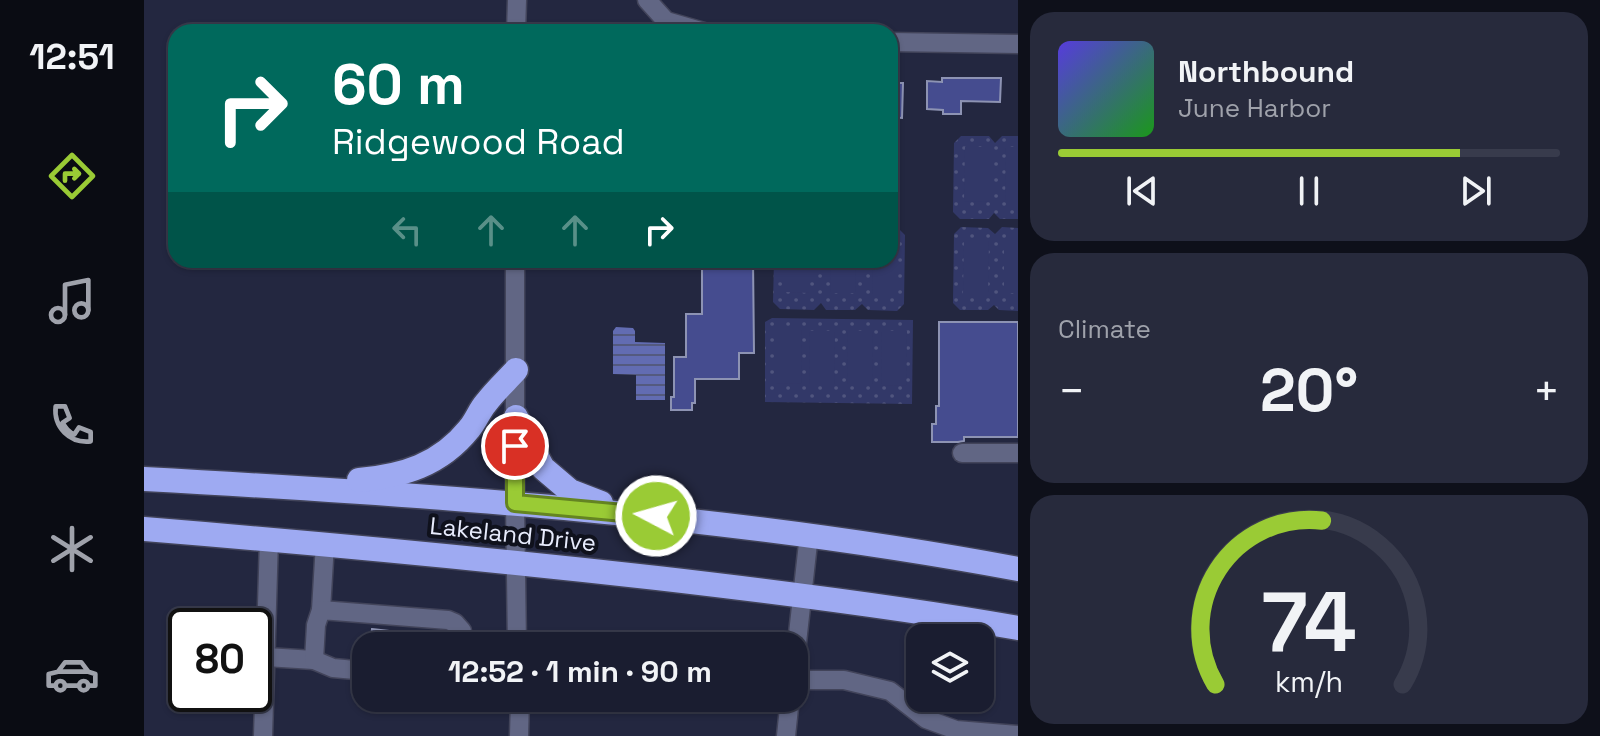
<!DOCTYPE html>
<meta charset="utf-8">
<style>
:root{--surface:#1a1d30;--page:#272a3c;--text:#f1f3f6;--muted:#9fa2ab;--line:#383b4c;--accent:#9acb35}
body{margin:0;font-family:"Space Grotesk",sans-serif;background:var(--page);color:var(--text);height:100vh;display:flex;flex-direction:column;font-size:30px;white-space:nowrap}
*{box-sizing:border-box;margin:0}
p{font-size:26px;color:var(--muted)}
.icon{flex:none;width:44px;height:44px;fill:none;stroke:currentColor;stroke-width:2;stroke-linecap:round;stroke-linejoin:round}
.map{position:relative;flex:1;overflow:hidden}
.sheet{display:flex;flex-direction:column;gap:12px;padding:12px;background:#0e101a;width:582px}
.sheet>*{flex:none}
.top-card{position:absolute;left:24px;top:24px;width:730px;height:244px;border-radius:24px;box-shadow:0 2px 6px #0004,0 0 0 2px var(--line);background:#00695c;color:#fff;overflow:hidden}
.fabs{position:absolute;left:762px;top:624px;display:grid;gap:16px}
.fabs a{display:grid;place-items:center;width:88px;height:88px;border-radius:16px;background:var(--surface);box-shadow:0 2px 6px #0004,0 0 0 2px var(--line);font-size:40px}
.speed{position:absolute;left:24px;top:608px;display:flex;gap:16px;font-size:40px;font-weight:700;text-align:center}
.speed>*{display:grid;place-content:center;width:104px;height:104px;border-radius:50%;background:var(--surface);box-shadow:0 2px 6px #0004,0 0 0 2px var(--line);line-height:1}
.speed .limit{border:4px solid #111;border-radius:12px;background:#fff;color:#111}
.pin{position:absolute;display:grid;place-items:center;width:68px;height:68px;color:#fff;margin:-34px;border:4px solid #fff;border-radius:50%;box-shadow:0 2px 8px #0007}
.me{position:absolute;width:88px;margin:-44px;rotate:276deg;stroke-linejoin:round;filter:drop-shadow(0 0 6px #0008)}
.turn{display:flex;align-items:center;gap:28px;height:168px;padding:0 32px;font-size:36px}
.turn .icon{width:104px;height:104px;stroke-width:2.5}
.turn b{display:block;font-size:56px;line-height:68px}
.lanes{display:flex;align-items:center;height:76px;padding:0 32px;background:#0003;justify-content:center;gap:40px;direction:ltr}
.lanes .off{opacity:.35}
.big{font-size:60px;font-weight:700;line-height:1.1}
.sheet .widget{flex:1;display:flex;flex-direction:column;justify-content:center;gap:12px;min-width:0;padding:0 28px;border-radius:24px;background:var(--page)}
.sheet .dial{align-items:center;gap:0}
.dial svg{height:208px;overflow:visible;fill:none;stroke:var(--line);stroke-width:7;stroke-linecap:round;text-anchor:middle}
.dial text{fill:var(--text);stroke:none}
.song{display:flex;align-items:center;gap:24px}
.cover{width:96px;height:96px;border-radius:12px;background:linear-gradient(135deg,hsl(250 70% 55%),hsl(120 70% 35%))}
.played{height:8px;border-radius:4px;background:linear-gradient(90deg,var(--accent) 80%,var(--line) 80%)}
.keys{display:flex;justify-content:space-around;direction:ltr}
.heat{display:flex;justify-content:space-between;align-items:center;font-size:44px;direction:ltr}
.trip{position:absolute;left:208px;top:632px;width:456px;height:80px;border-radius:24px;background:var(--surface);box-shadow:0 2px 6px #0004,0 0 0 2px var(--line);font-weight:700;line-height:80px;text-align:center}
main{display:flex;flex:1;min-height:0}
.tab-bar{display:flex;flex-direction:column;width:144px;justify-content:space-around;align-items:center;background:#0a0c13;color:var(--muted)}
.tab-bar .icon{width:56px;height:56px}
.tab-bar .current{color:var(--accent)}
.tab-bar b{font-size:36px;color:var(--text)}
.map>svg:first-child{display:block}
</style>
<main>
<nav class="tab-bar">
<b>12:51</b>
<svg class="icon current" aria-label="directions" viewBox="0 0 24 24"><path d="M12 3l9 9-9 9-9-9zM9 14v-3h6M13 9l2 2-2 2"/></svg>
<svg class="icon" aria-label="music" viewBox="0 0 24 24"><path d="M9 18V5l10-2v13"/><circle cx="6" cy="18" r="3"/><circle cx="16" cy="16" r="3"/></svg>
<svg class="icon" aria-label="phone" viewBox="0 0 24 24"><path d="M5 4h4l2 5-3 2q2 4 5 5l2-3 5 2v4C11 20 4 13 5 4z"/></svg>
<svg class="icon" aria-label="climate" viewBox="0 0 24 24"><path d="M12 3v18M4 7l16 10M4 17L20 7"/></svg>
<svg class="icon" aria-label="car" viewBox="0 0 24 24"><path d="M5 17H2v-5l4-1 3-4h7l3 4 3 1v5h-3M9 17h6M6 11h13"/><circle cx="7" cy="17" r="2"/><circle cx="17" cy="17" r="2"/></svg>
</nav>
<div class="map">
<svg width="874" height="736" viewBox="0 0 874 736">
<defs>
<pattern id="green-dots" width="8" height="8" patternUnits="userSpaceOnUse" patternTransform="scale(2)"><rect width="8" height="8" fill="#323868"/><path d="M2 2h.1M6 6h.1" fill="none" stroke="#50557e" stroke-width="1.8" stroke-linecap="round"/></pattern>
<pattern id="water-rules" width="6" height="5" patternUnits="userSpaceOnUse" patternTransform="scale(2)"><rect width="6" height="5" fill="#626cb2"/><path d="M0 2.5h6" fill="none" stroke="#545a7f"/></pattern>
</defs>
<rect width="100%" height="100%" fill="#232740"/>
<g fill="url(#green-dots)">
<path d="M 817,136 L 845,136 L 851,143 L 858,136 L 874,136 L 874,219 L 856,219 L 850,213 L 845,219 L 816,219 L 809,212 L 810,143 Z"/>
<path d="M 817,227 L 844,228 L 851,234 L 858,227 L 874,228 L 874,311 L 855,310 L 850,305 L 844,310 L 816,310 L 809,303 L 810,234 Z"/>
<path d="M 746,228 L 754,228 L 761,235 L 760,304 L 753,311 L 724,310 L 718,304 L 711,310 L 682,310 L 677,303 L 670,310 L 636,309 L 629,302 L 630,260 L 746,260 Z"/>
<path d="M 628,318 L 769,320 L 768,404 L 621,402 L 621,322 Z"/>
</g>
<g fill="#323868">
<path d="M 821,147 L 846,147 L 846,202 L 820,201 Z"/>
<path d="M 862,147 L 874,147 L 874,201 L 861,201 Z"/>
<rect x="860" y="238" width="14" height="55"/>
<path d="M 746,240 L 754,240 L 754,294 L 728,294 L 729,260 L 746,260 Z"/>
<path d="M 820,240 L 845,240 L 844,294 L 819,294 Z"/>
<path d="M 640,260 L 665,260 L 665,293 L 640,292 Z"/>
<path d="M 687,260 L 712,260 L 711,293 L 686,293 Z"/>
<path d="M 632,329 L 658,329 L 657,384 L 632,383 Z"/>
<path d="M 666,331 L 691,331 L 690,385 L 665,385 Z"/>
<path d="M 704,331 L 729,331 L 728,385 L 703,385 Z"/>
<path d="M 738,331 L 763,331 L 762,386 L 737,385 Z"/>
</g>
<path fill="url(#water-rules)" d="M 472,327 L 489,328 L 491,331 L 491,342 L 521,343 L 521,400 L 492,400 L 492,375 L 469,374 L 469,331 Z"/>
<g fill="#454c8f" stroke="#8d93b3" stroke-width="2">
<path d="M 798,78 L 857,78 L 856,102 L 817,101 L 817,114 L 799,114 L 799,110 L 783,109 L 783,81 L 798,82 Z"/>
<path d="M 746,83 L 759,83 L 758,118 L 746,117 Z"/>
<path d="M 558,260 L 609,260 L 610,353 L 595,353 L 595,379 L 551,379 L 551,403 L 548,403 L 548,410 L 527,410 L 527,397 L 530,397 L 530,357 L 542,357 L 542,314 L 558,314 Z"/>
<path d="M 795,322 L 874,322 L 874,437 L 820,437 L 820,441 L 814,442 L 788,442 L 788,424 L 792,424 L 792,406 L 795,406 Z"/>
<path d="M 228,629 L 306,638 L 306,646 L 226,646 Z"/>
</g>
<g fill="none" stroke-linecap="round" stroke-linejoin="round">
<defs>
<g id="minor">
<path d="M 503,0 L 522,21 L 560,32"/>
<path d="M 372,32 L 373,0"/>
<path d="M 746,42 L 874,44"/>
<path d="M 371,260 L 371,503 L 373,646"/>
<path d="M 818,453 L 874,453"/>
<path d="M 177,610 L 181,543"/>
<path d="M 122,657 L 170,660"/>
<path d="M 650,670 L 665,534"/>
<path d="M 222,671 L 189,668 L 170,660 L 172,625 L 177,610 L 304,620 L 311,623 L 318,631 L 318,646"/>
<path d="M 650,680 L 700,680 L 746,691 L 782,719 L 812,730 L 874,735"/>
<path d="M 119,736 L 125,539"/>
<path d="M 375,736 L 376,698"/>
<path d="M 642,736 L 646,698"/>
</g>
<g id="highway">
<path d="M 372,417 L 399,468 L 426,491 L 457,503"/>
<path d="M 0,479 C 293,495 585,515 874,569"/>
<path d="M 215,480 C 259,476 296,465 325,429 C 332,421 335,411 342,403 C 351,391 362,381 372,370"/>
<path d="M 0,529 C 172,543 342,559 513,578 C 634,592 755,607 874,628"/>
</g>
</defs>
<use href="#minor" stroke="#42445a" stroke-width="21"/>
<use href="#highway" stroke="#42445a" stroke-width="27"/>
<use href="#minor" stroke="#616684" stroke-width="18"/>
<use href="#highway" stroke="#9eaaf2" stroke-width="24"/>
</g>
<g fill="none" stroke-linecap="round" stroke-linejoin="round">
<defs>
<path id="route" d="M 371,446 L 371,503 L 512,516"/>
</defs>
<use href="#route" stroke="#648422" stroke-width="20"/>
<use href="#route" stroke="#9acb35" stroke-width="14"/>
</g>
<g text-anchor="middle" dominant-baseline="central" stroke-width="8" stroke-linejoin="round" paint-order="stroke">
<g font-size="24" fill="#e8ecfd" stroke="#0f111c">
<text transform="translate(369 534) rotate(6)">Lakeland Drive</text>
</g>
</g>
</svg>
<div class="fabs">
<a><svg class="icon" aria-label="layers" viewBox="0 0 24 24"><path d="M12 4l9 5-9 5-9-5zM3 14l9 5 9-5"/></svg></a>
</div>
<div class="speed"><div class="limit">80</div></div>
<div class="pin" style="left:371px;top:446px;background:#d93025"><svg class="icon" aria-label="arrive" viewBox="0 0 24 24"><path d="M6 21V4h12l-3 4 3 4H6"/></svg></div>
<svg class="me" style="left:512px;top:516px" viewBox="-20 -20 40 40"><circle r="17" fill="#9acb35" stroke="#fff" stroke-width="3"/><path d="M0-11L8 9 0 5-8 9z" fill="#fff"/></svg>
<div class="trip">12:52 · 1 min · 90 m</div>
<div class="top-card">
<div class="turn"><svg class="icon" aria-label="right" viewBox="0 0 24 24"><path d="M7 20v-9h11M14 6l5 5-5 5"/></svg><div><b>60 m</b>Ridgewood Road</div></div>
<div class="lanes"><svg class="icon off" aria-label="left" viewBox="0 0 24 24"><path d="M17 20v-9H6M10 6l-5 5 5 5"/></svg><svg class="icon off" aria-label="ahead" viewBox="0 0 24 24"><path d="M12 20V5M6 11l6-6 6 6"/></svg><svg class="icon off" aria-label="ahead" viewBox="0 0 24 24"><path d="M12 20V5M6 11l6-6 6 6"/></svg><svg class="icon" aria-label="right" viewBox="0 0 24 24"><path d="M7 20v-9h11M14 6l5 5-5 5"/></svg></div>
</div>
</div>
<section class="sheet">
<div class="widget">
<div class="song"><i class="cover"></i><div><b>Northbound</b><p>June Harbor</p></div></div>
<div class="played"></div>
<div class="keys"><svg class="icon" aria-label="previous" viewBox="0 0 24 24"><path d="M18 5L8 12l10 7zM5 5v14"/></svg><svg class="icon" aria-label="pause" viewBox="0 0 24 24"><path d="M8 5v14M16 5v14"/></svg><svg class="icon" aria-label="next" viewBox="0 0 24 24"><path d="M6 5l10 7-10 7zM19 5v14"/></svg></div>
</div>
<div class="widget"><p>Climate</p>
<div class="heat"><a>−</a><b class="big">20°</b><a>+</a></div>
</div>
<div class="widget dial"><svg viewBox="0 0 100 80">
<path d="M14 69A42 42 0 1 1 86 69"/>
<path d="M14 69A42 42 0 0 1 55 6" stroke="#9acb35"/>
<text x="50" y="56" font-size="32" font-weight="700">74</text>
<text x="50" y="72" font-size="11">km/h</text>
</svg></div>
</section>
</main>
